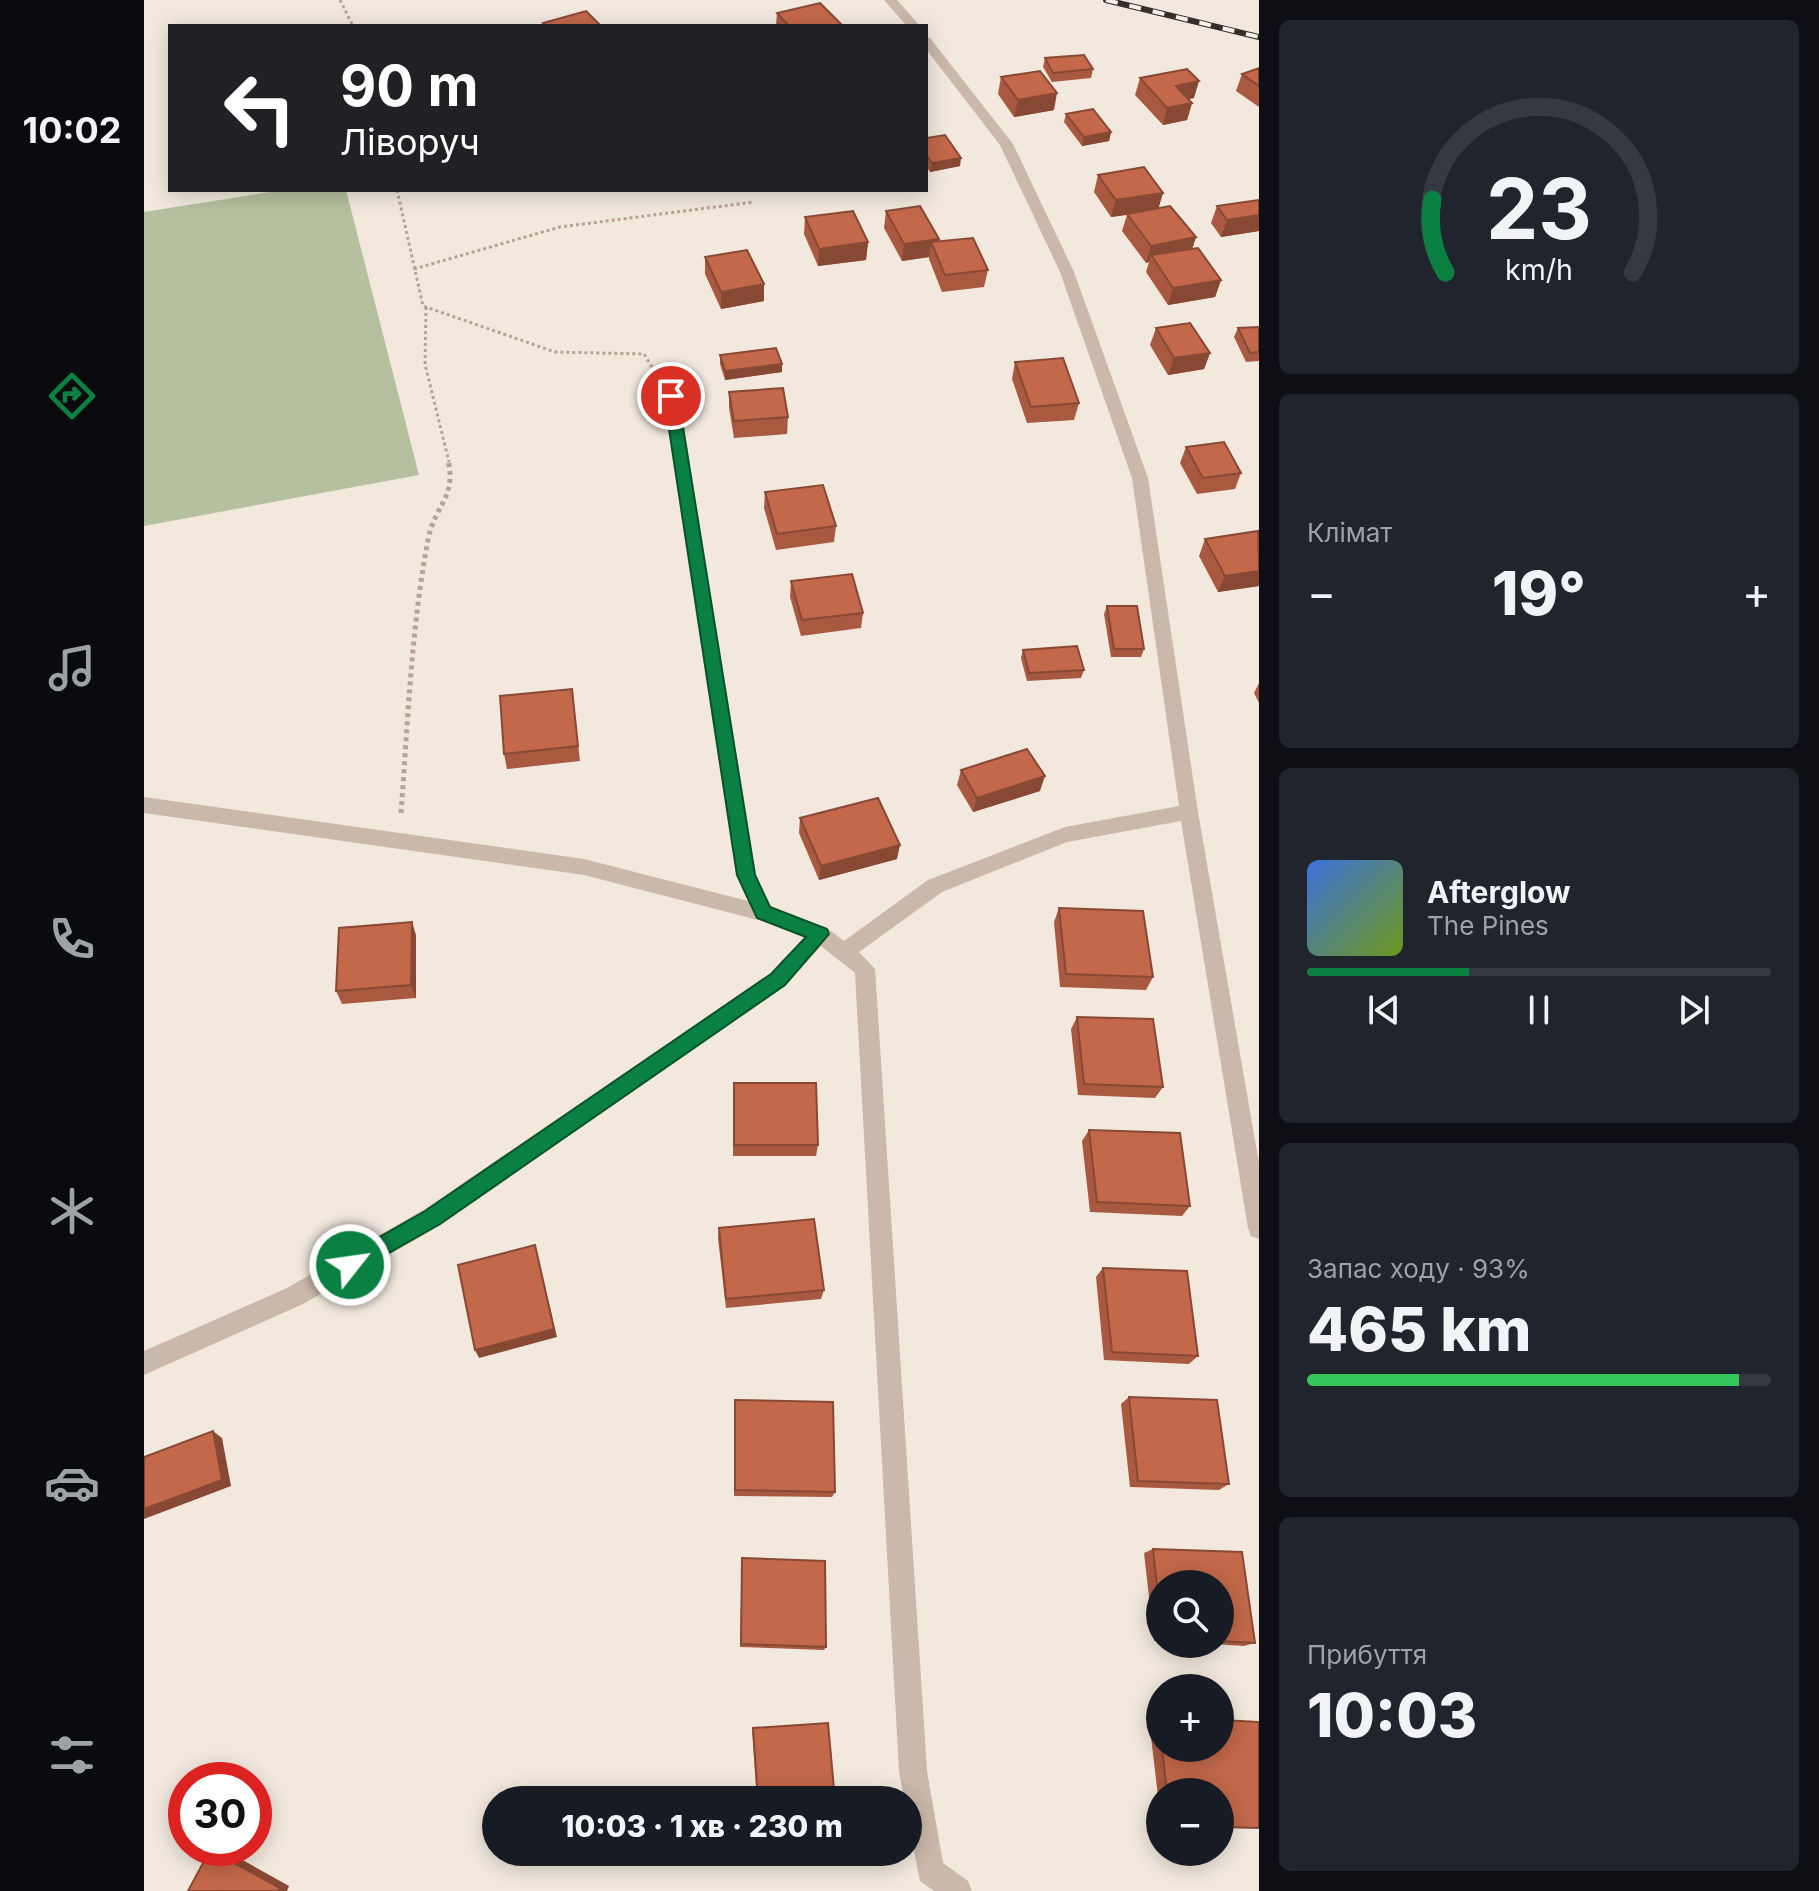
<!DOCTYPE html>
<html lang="uk">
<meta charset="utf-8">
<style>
:root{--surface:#171b24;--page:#20242c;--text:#f1f3f6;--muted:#9ea1a6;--line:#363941;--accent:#0b8043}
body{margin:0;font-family:Inter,sans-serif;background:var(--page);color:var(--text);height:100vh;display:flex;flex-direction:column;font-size:30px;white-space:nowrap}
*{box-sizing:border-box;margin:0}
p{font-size:26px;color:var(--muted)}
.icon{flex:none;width:44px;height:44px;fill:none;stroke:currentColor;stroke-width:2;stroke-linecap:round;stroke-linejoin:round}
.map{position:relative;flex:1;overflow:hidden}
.sheet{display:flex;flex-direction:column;gap:20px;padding:20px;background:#0d0f14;width:560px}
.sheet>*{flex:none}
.banner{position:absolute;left:24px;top:24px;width:760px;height:168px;border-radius:0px;box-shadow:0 4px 20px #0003;background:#202124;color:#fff;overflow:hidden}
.controls{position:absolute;left:1002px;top:1570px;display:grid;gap:16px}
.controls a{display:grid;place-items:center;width:88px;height:88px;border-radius:50%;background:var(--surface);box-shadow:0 4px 20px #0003;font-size:40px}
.speed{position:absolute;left:24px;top:1762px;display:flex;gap:16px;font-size:40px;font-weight:700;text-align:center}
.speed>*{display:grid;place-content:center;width:104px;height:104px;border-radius:50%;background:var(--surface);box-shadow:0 4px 20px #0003;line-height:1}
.speed .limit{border:12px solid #d22;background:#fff;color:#111}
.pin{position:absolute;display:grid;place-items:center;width:68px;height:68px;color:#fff;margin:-34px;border:4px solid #fff;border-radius:50%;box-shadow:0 2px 8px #0007}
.me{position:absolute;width:88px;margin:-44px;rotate:60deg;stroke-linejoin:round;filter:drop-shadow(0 0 6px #0008)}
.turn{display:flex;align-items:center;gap:28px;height:168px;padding:0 40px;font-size:36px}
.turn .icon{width:104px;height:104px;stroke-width:2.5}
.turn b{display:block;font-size:56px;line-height:68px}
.big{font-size:60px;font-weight:800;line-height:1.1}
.sheet .widget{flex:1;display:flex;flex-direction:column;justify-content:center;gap:12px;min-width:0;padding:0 28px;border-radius:12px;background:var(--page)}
.sheet .dial{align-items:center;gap:0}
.dial svg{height:208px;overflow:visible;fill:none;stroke:var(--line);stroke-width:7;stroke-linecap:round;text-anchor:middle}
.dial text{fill:var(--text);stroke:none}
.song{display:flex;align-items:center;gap:24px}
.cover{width:96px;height:96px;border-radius:12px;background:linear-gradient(135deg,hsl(220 70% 55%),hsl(80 70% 35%))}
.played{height:8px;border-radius:4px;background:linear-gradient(90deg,var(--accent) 35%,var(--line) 35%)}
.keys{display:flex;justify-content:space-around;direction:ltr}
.heat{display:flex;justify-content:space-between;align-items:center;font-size:44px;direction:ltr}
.charge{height:12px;border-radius:6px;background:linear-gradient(90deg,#34c759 93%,var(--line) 0)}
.trip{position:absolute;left:338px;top:1786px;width:440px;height:80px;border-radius:40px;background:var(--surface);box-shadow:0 4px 20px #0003;font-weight:800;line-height:80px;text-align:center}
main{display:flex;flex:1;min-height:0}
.tab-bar{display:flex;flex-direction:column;width:144px;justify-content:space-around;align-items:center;background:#090b0e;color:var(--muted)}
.tab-bar .icon{width:56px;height:56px}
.tab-bar .active{color:var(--accent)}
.tab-bar b{font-size:36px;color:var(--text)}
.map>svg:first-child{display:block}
</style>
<main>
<nav class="tab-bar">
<b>10:02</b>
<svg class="icon active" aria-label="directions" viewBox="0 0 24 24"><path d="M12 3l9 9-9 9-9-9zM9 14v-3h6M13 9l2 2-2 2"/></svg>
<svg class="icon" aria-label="music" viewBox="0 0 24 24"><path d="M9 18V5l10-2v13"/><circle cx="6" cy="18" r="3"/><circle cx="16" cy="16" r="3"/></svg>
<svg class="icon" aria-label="phone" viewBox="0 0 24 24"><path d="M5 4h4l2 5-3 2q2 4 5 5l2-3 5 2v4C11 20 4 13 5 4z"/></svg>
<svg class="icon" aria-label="climate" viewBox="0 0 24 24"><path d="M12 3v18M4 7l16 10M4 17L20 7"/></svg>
<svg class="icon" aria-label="car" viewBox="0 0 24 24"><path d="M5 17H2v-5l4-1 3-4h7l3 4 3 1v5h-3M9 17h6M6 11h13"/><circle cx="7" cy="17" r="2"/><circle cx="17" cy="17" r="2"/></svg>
<svg class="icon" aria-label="filters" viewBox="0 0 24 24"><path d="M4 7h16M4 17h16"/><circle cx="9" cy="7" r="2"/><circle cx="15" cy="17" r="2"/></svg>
</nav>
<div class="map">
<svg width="1115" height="1891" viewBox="0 0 1115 1891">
<rect width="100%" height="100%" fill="#f2e8de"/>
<path fill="#b5c19e" d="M 138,190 L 202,190 L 275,475 L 0,526 L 0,212 Z"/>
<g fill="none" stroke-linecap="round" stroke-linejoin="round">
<g stroke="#b6a394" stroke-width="3" stroke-dasharray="3 3" stroke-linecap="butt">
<path d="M 196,0 L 209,26"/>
<path d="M 253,190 L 279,306 L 411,352 L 500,354 L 515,378"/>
<path d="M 270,269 L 416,227 L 610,202"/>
<path d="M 282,307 L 281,364 L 305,462"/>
</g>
<path stroke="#b6a394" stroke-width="5" stroke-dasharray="4 4" stroke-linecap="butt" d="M 257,813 C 264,722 267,629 284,540 C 290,506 313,498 304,460"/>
<g fill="#cab8aa" fill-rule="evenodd">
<path d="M 740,0 L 753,0 L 776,26 L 763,26 Z"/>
<path d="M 782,37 L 786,38 L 869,144 L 930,272 L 1004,478 L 1054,812 L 1115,1163 L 1115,1239 L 1107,1236 L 1104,1228 L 1037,821 L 923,842 L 798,892 L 715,952 L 731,969 L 783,1771 L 799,1863 L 824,1881 L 828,1891 L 790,1891 L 776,1881 L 764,1822 L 764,1800 L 760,1800 L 755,1771 L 711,973 L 677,946 L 641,985 L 297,1225 L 159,1304 L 0,1375 L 0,1351 L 143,1288 L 281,1209 L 627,973 L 661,937 L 618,921 L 440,875 L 0,813 L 0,797 L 440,859 L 604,901 L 592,875 L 519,396 L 522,392 L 532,392 L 535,396 L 612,875 L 626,907 L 683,928 L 700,941 L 784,880 L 921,827 L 1035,806 L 988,478 L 916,272 L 856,145 L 782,49 Z"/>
</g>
<defs>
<path id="rail" d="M 962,0 L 1115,37"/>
</defs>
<use href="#rail" stroke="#372e29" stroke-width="6"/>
<use href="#rail" stroke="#faf2ea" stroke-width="4" stroke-dasharray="12" stroke-linecap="butt"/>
</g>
<g fill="#a85940">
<path d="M 633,13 L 698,26 L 632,26 Z"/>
<path d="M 901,58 L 949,69 L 947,78 L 908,82 L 899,67 Z"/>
<path d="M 1115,68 L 1115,107 L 1092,91 L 1098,74 Z"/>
<path d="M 857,77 L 910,110 L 870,117 L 854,94 Z"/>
<path d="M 996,78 L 1050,98 L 1044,99 L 1048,103 L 1043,120 L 1019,125 L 991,95 Z"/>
<path d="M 922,114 L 967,132 L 965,141 L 938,146 L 920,122 Z"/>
<path d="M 782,138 L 816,166 L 786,172 L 782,166 Z"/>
<path d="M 954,175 L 1019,193 L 1014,208 L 1052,237 L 1048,249 L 1077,280 L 1071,297 L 1024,305 L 1002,272 L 1005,262 L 1002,263 L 978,231 L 983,215 L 967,217 L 950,192 Z"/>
<path d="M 1115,200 L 1115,231 L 1077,237 L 1067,223 L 1073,206 Z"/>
<path d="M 742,211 L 795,239 L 794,241 L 844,270 L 840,287 L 798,292 L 785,259 L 785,257 L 758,261 L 740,228 Z"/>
<path d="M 661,217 L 724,242 L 722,260 L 674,266 L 660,234 Z"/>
<path d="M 561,257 L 620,301 L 577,309 L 561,274 Z"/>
<path d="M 1115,327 L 1115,361 L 1102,362 L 1090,337 L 1094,328 Z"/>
<path d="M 1012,328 L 1066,353 L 1060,369 L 1024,375 L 1006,345 Z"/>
<path d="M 576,355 L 638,372 L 581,380 L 576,364 Z"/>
<path d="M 871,362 L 935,403 L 930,420 L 883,423 L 868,379 Z"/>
<path d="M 585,392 L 644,417 L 643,434 L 590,438 L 585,408 Z"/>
<path d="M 1042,447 L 1097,473 L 1091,489 L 1053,494 L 1036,463 Z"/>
<path d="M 621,492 L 692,526 L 690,542 L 632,550 L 620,508 Z"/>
<path d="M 1115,532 L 1115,586 L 1074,592 L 1055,556 L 1061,539 Z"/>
<path d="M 647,581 L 719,613 L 717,628 L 657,636 L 646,597 Z"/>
<path d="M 963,606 L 1000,649 L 997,657 L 967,657 L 960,614 Z"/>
<path d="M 879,650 L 940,670 L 937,678 L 883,681 L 877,658 Z"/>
<path d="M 1115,683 L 1115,703 L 1110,693 Z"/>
<path d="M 428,689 L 436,761 L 363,769 L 360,754 Z"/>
<path d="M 817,770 L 896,791 L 829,812 L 813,785 Z"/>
<path d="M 656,818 L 753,859 L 675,880 L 655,833 Z"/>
<path d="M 915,908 L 1009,977 L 1002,990 L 916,987 L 910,922 Z"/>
<path d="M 272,935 L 272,998 L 198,1004 L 192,991 Z"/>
<path d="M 933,1017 L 1019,1087 L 1011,1098 L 934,1095 L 927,1029 Z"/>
<path d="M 589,1094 L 674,1145 L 672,1156 L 589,1156 Z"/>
<path d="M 945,1130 L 1046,1206 L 1038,1216 L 946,1212 L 938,1141 Z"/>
<path d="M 575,1228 L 680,1290 L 677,1299 L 582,1308 L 574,1238 Z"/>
<path d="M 959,1268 L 1054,1356 L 1045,1364 L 960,1360 L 952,1277 Z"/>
<path d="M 985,1397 L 1085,1484 L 1075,1490 L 986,1487 L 977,1404 Z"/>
<path d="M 590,1407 L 691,1492 L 688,1497 L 590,1496 Z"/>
<path d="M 1009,1549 L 1098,1552 L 1111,1643 L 1100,1646 L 1069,1644 L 1076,1644 L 1076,1584 L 1016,1584 L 1016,1641 L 1010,1641 L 1000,1553 Z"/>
<path d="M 598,1558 L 682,1647 L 680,1650 L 596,1647 Z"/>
<path d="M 1016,1718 L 1016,1748 L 1076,1748 L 1076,1792 L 1016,1792 L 1016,1813 L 1005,1720 Z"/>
<path d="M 609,1728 L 691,1800 L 613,1800 L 608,1729 Z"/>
</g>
<g fill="#884934">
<path d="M 1055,81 L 1050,98 L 1027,103 L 1032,86 Z"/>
<path d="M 913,93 L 910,110 L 870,117 L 874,100 Z"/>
<path d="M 1048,103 L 1043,120 L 1019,125 L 1023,108 Z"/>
<path d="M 967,132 L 965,141 L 938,146 L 940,137 Z"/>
<path d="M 817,158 L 816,166 L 786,172 L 788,163 Z"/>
<path d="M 1019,193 L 1014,210 L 967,217 L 972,200 Z"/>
<path d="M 1115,215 L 1115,231 L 1077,237 L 1083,220 Z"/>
<path d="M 1052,237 L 1046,255 L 1007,255 L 1005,262 L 1002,263 L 1007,246 Z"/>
<path d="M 795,239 L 792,254 L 787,242 L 785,257 L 758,261 L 760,244 Z"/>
<path d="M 724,242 L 722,260 L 674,266 L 675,249 Z"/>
<path d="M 1077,280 L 1071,297 L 1024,305 L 1029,288 Z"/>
<path d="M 620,284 L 620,301 L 577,309 L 577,292 Z"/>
<path d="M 1066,353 L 1060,369 L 1024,375 L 1030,358 Z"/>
<path d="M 638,364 L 638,372 L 581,380 L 581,371 Z"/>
<path d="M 1115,571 L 1115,586 L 1074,592 L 1081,576 Z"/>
<path d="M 901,776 L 896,791 L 829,812 L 833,798 Z"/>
<path d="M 756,845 L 753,859 L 675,880 L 677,866 Z"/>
<path d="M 268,922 L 272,935 L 272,998 L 267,985 Z"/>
<path d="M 391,1245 L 413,1337 L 335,1358 L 331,1350 Z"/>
<path d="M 69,1431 L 78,1438 L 87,1486 L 0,1519 L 0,1509 Z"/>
<path d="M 77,1848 L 145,1886 L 143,1891 L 134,1891 L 66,1850 Z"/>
</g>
<g fill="#c3684a" stroke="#884934" stroke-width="2">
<path d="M 676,3 L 698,25 L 645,26 L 633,13 Z"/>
<path d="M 442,11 L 457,26 L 402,26 L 399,23 Z"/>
<path d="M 940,55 L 949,69 L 909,73 L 901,58 Z"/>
<path d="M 1115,68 L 1115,86 L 1098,74 Z"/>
<path d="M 1043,69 L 1055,81 L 1032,86 L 1048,103 L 1023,108 L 996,78 Z"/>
<path d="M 896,71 L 913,93 L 874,100 L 857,77 Z"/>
<path d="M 949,109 L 967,132 L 940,137 L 922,114 Z"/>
<path d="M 801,135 L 817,158 L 788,163 L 782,155 L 782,138 Z"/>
<path d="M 1000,167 L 1019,193 L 972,200 L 954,175 Z"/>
<path d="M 1115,200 L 1115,215 L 1083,220 L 1073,206 Z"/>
<path d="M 776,206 L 795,239 L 760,244 L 742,211 Z"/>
<path d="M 1026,206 L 1052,237 L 1007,246 L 983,214 Z"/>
<path d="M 709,211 L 724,242 L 675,249 L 661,217 Z"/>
<path d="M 829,238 L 844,270 L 801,275 L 787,242 Z"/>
<path d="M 1054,248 L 1077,280 L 1029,288 L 1007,255 Z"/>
<path d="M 603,250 L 620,284 L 577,292 L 561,257 Z"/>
<path d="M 1046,323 L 1066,353 L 1030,358 L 1012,328 Z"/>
<path d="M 1115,327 L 1115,352 L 1106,353 L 1094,328 Z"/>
<path d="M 632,348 L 638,364 L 581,371 L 576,355 Z"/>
<path d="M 919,358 L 935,403 L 887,407 L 871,362 Z"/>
<path d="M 639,388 L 644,417 L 590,421 L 585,392 Z"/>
<path d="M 1080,442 L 1097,473 L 1059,478 L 1042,447 Z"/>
<path d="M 679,485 L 692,526 L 633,534 L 621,492 Z"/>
<path d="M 1114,531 L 1115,571 L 1081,576 L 1061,539 Z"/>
<path d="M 708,574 L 719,613 L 658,620 L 647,581 Z"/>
<path d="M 963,606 L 993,606 L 1000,649 L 970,649 Z"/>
<path d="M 933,646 L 940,670 L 885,673 L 879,650 Z"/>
<path d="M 428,689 L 434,746 L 360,754 L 356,696 Z"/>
<path d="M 883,749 L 901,776 L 833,798 L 817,770 Z"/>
<path d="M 734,798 L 756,845 L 677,866 L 656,818 Z"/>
<path d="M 915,908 L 999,911 L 1009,977 L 922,974 Z"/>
<path d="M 268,922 L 267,985 L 192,991 L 195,928 Z"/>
<path d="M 933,1017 L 1009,1019 L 1019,1087 L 940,1084 Z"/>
<path d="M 590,1083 L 672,1083 L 674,1145 L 590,1145 Z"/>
<path d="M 945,1130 L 1036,1133 L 1046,1206 L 953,1202 Z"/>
<path d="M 670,1219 L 680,1290 L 582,1299 L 575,1228 Z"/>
<path d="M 391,1245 L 410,1329 L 331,1350 L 314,1265 Z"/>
<path d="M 959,1268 L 1043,1271 L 1054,1356 L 968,1352 Z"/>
<path d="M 985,1397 L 1073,1400 L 1085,1484 L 994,1481 Z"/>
<path d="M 591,1400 L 689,1402 L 691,1492 L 591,1490 Z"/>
<path d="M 69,1431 L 78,1480 L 0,1509 L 0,1457 Z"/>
<path d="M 1009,1549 L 1098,1552 L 1111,1643 L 1076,1641 L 1076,1584 L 1016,1584 L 1016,1612 Z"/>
<path d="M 598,1558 L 681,1561 L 682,1647 L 597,1644 Z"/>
<path d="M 1076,1720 L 1115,1722 L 1115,1828 L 1076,1827 L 1076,1792 L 1023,1792 L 1018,1748 L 1076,1748 Z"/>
<path d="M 684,1723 L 691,1800 L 614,1800 L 609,1728 Z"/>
<path d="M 66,1850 L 136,1888 L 134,1891 L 44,1891 Z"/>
</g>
<path fill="#0b8043" stroke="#07532c" stroke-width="2" d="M 527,391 L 534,396 L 611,875 L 626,907 L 683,929 L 685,934 L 641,985 L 296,1224 L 206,1275 L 199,1272 L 196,1265 L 199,1258 L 281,1211 L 627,974 L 662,937 L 613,918 L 593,875 L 520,396 Z"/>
</svg>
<div class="controls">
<a><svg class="icon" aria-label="search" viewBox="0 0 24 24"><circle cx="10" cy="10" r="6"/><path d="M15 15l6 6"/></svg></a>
<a>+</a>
<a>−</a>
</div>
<div class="speed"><div class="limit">30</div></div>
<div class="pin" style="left:527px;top:396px;background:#d93025"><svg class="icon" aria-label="arrive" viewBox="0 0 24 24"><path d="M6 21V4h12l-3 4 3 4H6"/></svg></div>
<svg class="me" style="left:206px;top:1265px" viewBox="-20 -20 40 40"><circle r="17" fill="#0b8043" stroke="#fff" stroke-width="3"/><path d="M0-11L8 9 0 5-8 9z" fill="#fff"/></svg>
<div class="trip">10:03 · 1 хв · 230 m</div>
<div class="banner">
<div class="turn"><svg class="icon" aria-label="left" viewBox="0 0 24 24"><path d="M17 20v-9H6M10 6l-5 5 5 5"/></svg><div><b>90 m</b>Ліворуч</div></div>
</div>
</div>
<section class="sheet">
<div class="widget dial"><svg viewBox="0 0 100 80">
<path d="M14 69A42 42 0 1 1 86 69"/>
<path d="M14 69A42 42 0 0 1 9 41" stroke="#0b8043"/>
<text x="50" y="56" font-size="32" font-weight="700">23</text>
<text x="50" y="72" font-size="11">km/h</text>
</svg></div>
<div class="widget"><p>Клімат</p>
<div class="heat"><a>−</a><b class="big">19°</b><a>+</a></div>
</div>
<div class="widget">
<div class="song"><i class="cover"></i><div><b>Afterglow</b><p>The Pines</p></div></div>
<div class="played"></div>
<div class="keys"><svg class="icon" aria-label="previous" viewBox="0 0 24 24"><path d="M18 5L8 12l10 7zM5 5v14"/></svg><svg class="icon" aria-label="pause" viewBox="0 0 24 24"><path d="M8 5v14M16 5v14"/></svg><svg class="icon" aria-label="next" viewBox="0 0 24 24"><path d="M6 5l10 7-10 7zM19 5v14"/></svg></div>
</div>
<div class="widget"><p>Запас ходу · 93%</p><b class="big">465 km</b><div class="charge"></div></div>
<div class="widget"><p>Прибуття</p><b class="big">10:03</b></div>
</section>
</main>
